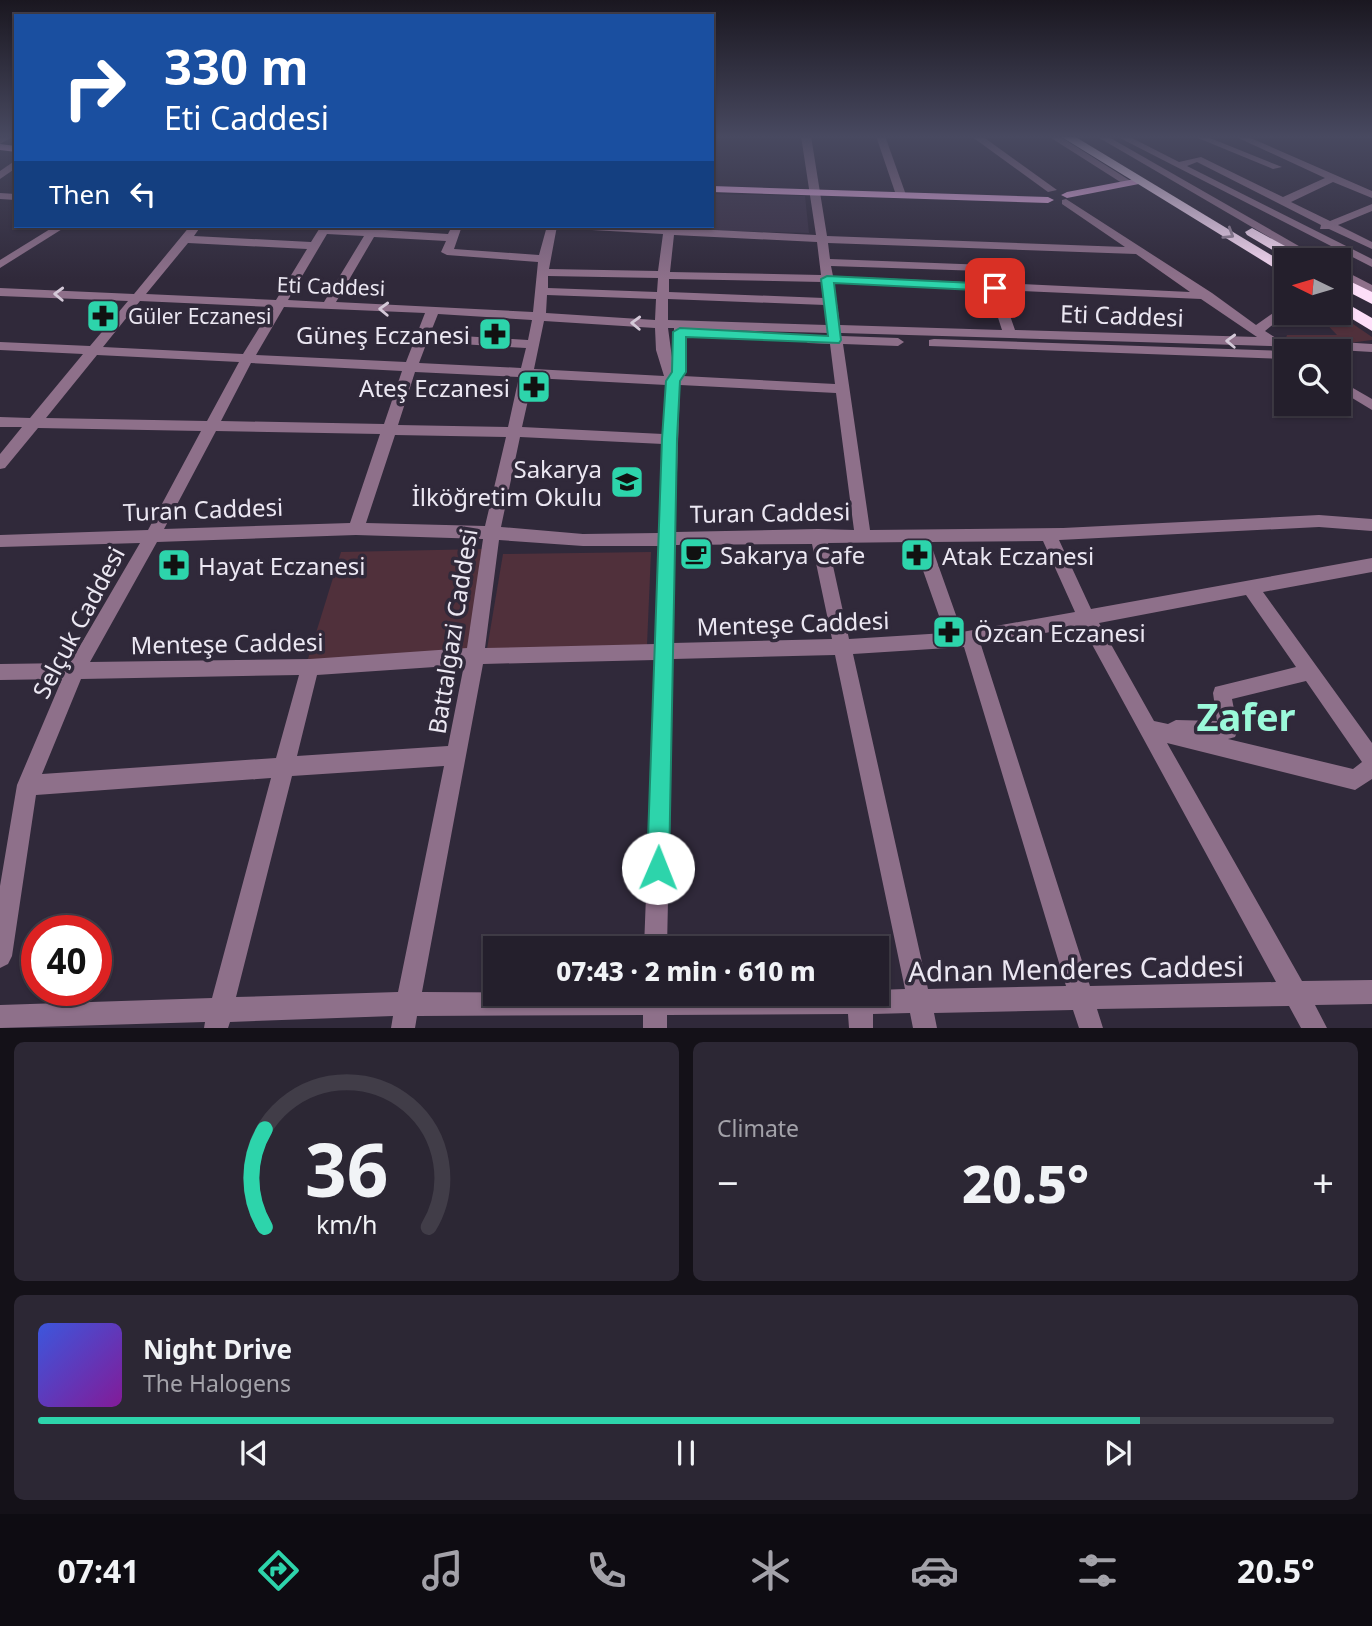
<!DOCTYPE html>
<meta charset="utf-8">
<style>
:root{--surface:#241f2c;--page:#2c2734;--text:#f1f3f6;--muted:#a3a2a9;--line:#413d48;--accent:#2dd4ab}
body{margin:0;font-family:"Noto Sans",sans-serif;background:var(--page);color:var(--text);height:100vh;display:flex;flex-direction:column;font-size:26px;white-space:nowrap}
*{box-sizing:border-box;margin:0}
p{font-size:23px;color:var(--muted)}
.icon{flex:none;width:38px;height:38px;fill:none;stroke:currentColor;stroke-width:2;stroke-linecap:round;stroke-linejoin:round}
.map{position:relative;height:1028px;overflow:hidden}
.details{display:flex;flex-direction:column;gap:14px;padding:14px;background:#141118;flex:1}
.details>*{flex:none}
.top-card{position:absolute;left:14px;top:14px;width:700px;height:214px;border-radius:0px;box-shadow:0 2px 5px #0004,0 0 0 2px var(--line);background:#1a4fa0;color:#fff;overflow:hidden}
.needle{width:46px;rotate:275deg}
.buttons{position:absolute;left:1274px;top:248px;display:grid;gap:14px}
.buttons a{display:grid;place-items:center;width:77px;height:77px;border-radius:0px;background:var(--surface);box-shadow:0 2px 5px #0004,0 0 0 2px var(--line);font-size:35px}
.speed{position:absolute;left:21px;top:915px;display:flex;gap:14px;font-size:35px;font-weight:700;text-align:center}
.speed>*{display:grid;place-content:center;width:91px;height:91px;border-radius:50%;background:var(--surface);box-shadow:0 2px 5px #0004,0 0 0 2px var(--line);line-height:1}
.speed .limit{border:10px solid #d22;background:#fff;color:#111}
.pin{position:absolute;display:grid;place-items:center;width:60px;height:60px;color:#fff;margin:-30px;border-radius:14px;box-shadow:0 4px 10px #0006}
.me{position:absolute;width:77px;margin:-38px;rotate:1deg;stroke-linejoin:round;filter:drop-shadow(0 0 5px #0008)}
.turn{display:flex;align-items:center;gap:24px;height:147px;padding:0 35px;font-size:32px}
.turn .icon{width:91px;height:91px;stroke-width:2.5}
.turn b{display:block;font-size:49px;line-height:60px}
.then{display:flex;align-items:center;height:66px;padding:0 35px;background:#0003;gap:14px;font-size:26px}
.big{font-size:52px;font-weight:800;line-height:1.1}
.details .tile{flex:1;display:flex;flex-direction:column;justify-content:center;gap:10px;min-width:0;padding:0 24px;border-radius:10px;background:var(--page)}
.details .dial{align-items:center;gap:0}
.dial svg{height:182px;overflow:visible;fill:none;stroke:var(--line);stroke-width:7;stroke-linecap:round;text-anchor:middle}
.dial text{fill:var(--text);stroke:none}
.song{display:flex;align-items:center;gap:21px}
.cover{width:84px;height:84px;border-radius:10px;background:linear-gradient(135deg,hsl(230 70% 55%),hsl(290 70% 35%))}
.played{height:7px;border-radius:4px;background:linear-gradient(90deg,var(--accent) 85%,var(--line) 85%)}
.keys{display:flex;justify-content:space-around;direction:ltr}
.heat{display:flex;justify-content:space-between;align-items:center;font-size:38px;direction:ltr}
.details .tiles{flex:1;display:grid;gap:14px;grid-template-columns:1fr 1fr}
.tile:last-child{grid-column:span 2}
.trip{position:absolute;left:483px;top:936px;width:406px;height:70px;border-radius:0px;background:var(--surface);box-shadow:0 2px 5px #0004,0 0 0 2px var(--line);font-weight:800;line-height:70px;text-align:center}
.tabs{display:flex;height:112px;justify-content:space-around;align-items:center;background:#0e0c12;color:var(--muted)}
.tabs .icon{width:49px;height:49px}
.tabs .current{color:var(--accent)}
.tabs b{font-size:32px;color:var(--text)}
.map>svg:first-child{display:block}
</style>
<div class="map">
<svg width="1372" height="1028" viewBox="0 0 1372 1028">
<rect width="100%" height="100%" fill="#30293a"/>
<path fill="#3c3247" d="M 712,194 L 805,196 L 809,233 L 687,230 L 687,226 L 712,226 Z"/>
<g fill="#50303b">
<path d="M 1316,313 L 1337,313 L 1372,337 L 1372,340 L 1349,343 L 1286,338 L 1287,335 L 1337,335 Z"/>
<path d="M 484,549 L 467,655 L 307,662 L 341,552 Z"/>
<path d="M 651,552 L 647,645 L 487,649 L 503,554 Z"/>
</g>
<g fill="none" stroke-linecap="round" stroke-linejoin="round">
<g fill="#8e708a" fill-rule="evenodd">
<path d="M 3,136 L 14,136 L 0,144 L 0,137 Z"/>
<path d="M 801,136 L 811,136 L 827,236 L 1125,247 L 1062,204 L 1062,200 L 1066,199 L 1212,293 L 1256,325 L 1286,304 L 1287,313 L 1265,331 L 1276,338 L 1372,344 L 1372,352 L 1270,346 L 841,333 L 841,336 L 898,338 L 904,342 L 898,346 L 843,344 L 870,530 L 1063,528 L 1319,515 L 1372,519 L 1372,531 L 1319,527 L 1059,540 L 1091,609 L 1372,558 L 1372,572 L 1263,592 L 1372,743 L 1372,779 L 1355,790 L 1167,743 L 1302,981 L 1372,980 L 1372,1004 L 1315,1005 L 1327,1028 L 1301,1028 L 1289,1006 L 1097,1009 L 1103,1028 L 1079,1028 L 1073,1010 L 934,1013 L 937,1028 L 913,1028 L 910,1013 L 873,1014 L 873,1028 L 849,1028 L 848,1014 L 667,1015 L 667,1028 L 643,1028 L 643,1015 L 417,1016 L 415,1028 L 391,1028 L 393,1016 L 230,1022 L 228,1028 L 204,1028 L 205,1022 L 0,1028 L 0,1005 L 212,998 L 271,778 L 36,795 L 12,956 L 8,964 L 0,968 L 0,886 L 17,785 L 62,679 L 0,680 L 0,664 L 70,663 L 140,543 L 0,547 L 0,535 L 148,530 L 201,431 L 38,428 L 5,468 L 0,469 L 0,454 L 22,427 L 0,427 L 0,417 L 30,418 L 83,354 L 0,350 L 0,342 L 90,346 L 128,301 L 0,296 L 0,288 L 134,294 L 190,226 L 201,226 L 194,236 L 311,242 L 321,226 L 448,234 L 452,226 L 462,226 L 454,249 L 539,255 L 547,226 L 557,226 L 549,269 L 658,271 L 663,234 L 574,229 L 569,226 L 674,226 L 674,228 L 816,235 ZM 327,234 L 364,236 L 324,302 L 288,300 ZM 674,235 L 817,242 L 821,275 L 670,272 ZM 374,237 L 446,241 L 441,252 L 447,255 L 538,262 L 533,312 L 336,302 ZM 188,243 L 307,249 L 276,300 L 146,294 ZM 828,243 L 1136,254 L 1190,292 L 998,283 L 993,268 L 987,265 L 830,259 ZM 831,266 L 982,271 L 986,283 L 833,276 ZM 548,276 L 658,278 L 657,292 L 548,288 ZM 669,279 L 822,282 L 824,298 L 669,292 ZM 834,283 L 989,290 L 1002,330 L 840,325 ZM 1001,290 L 1201,299 L 1257,337 L 1015,330 ZM 547,295 L 656,299 L 655,320 L 546,313 ZM 668,299 L 825,305 L 827,325 L 668,320 ZM 140,301 L 272,307 L 243,354 L 103,347 ZM 284,307 L 425,313 L 406,362 L 256,355 ZM 438,314 L 532,320 L 528,340 L 430,334 ZM 544,321 L 655,328 L 656,350 L 664,376 L 534,369 ZM 674,328 L 673,365 L 668,328 ZM 686,329 L 828,333 L 829,336 L 808,335 L 802,339 L 808,343 L 830,344 L 835,384 L 683,376 L 686,372 ZM 427,342 L 526,348 L 521,368 L 419,363 ZM 97,355 L 239,362 L 207,421 L 46,418 ZM 251,363 L 402,371 L 384,424 L 221,421 ZM 415,372 L 519,377 L 508,427 L 398,425 ZM 533,378 L 666,385 L 663,434 L 522,427 ZM 680,385 L 836,393 L 854,530 L 818,529 L 675,532 ZM 216,431 L 380,434 L 350,523 L 164,529 ZM 395,435 L 506,437 L 485,526 L 366,523 ZM 520,437 L 663,444 L 659,533 L 583,534 L 501,527 ZM 356,535 L 483,539 L 467,648 L 310,659 L 90,662 L 157,542 ZM 499,540 L 583,546 L 659,546 L 655,644 L 485,648 ZM 1043,541 L 1075,612 L 962,632 L 930,542 ZM 913,542 L 945,633 L 849,639 L 828,543 ZM 812,544 L 832,639 L 673,643 L 675,545 ZM 1246,595 L 1296,667 L 1215,687 L 1213,693 L 1217,721 L 1176,720 L 1168,724 L 1154,721 L 1099,623 ZM 1082,626 L 1276,982 L 1090,986 L 981,645 ZM 964,647 L 1066,986 L 928,989 L 853,654 ZM 835,655 L 905,989 L 877,990 L 877,994 L 422,992 L 483,664 L 655,660 L 644,948 L 667,948 L 673,659 ZM 464,665 L 448,746 L 297,756 L 317,675 ZM 299,675 L 276,758 L 42,774 L 81,679 ZM 1306,681 L 1362,762 L 1353,769 L 1228,739 L 1235,737 L 1238,730 L 1232,699 ZM 444,766 L 398,992 L 236,997 L 292,776 Z"/>
<path d="M 876,136 L 885,136 L 906,195 L 905,197 L 896,195 Z"/>
<path d="M 971,136 L 982,136 L 1057,190 L 1048,192 Z"/>
<path d="M 1048,136 L 1059,136 L 1134,183 L 1125,185 Z"/>
<path d="M 1096,136 L 1107,136 L 1325,261 L 1310,261 Z"/>
<path d="M 1116,136 L 1128,136 L 1179,162 L 1201,157 L 1283,197 L 1325,178 L 1234,136 L 1246,136 L 1372,191 L 1372,198 L 1333,182 L 1291,202 L 1330,221 L 1372,204 L 1372,211 L 1338,225 L 1372,242 L 1372,249 L 1329,229 L 1320,229 L 1321,225 L 1197,162 L 1187,166 L 1372,259 L 1372,267 Z"/>
<path d="M 1193,136 L 1205,136 L 1282,167 L 1273,169 Z"/>
<path d="M 16,160 L 16,168 L 0,179 L 0,171 Z"/>
<path d="M 0,193 L 16,194 L 16,200 L 0,199 Z"/>
<path d="M 55,226 L 67,226 L 0,268 L 0,260 Z"/>
<path d="M 1339,268 L 1372,285 L 1372,294 L 1339,277 Z"/>
<path d="M 934,339 L 1286,351 L 1290,352 L 1286,352 L 1286,359 L 929,346 L 929,340 Z"/>
<path d="M 1339,380 L 1372,399 L 1372,410 L 1339,390 Z"/>
</g>
<g fill="#f1b2e8" fill-rule="evenodd">
<path d="M 0,144 L 16,146 L 16,152 L 0,150 Z"/>
<path d="M 1140,178 L 1144,179 L 1144,183 L 1067,198 L 1061,195 L 1067,192 Z"/>
<path d="M 712,186 L 1048,197 L 1054,200 L 1048,203 L 712,192 Z"/>
</g>
<g fill="#fcdef8" fill-rule="evenodd">
<path d="M 1060,136 L 1074,136 L 1286,264 L 1286,275 Z"/>
<path d="M 1252,228 L 1307,258 L 1310,261 L 1291,261 L 1247,235 L 1245,232 Z"/>
<path d="M 1339,276 L 1372,292 L 1372,304 L 1339,287 Z"/>
<path d="M 1339,299 L 1372,318 L 1372,331 L 1339,311 Z"/>
</g>
</g>
<defs><path id="oneway-chevron" d="M-2-3.5L2.5 0L-2 3.5" fill="none" stroke-width="1.6" stroke-linecap="round" stroke-linejoin="round" transform="scale(1.75)"/></defs>
<use stroke="#968499" href="#oneway-chevron" transform="translate(1229 234) rotate(32)"/>
<g stroke="#d4c9d8">
<use href="#oneway-chevron" transform="translate(59 294) rotate(-178)"/>
<use href="#oneway-chevron" transform="translate(384 309) rotate(-178)"/>
<use href="#oneway-chevron" transform="translate(636 323) rotate(-178)"/>
<use href="#oneway-chevron" transform="translate(1231 341) rotate(-178)"/>
</g>
<linearGradient id="sky" x2="0" y2="1"><stop stop-color="#1a1720"/><stop offset="0.49" stop-color="#484960"/><stop offset="1" stop-color="#484960" stop-opacity="0"/></linearGradient>
<rect width="1372" height="279" fill="url(#sky)"/>
<path fill="#2dd4ab" stroke="#1d8a6f" stroke-width="2" d="M 827,276 L 995,284 L 1001,288 L 995,291 L 834,283 L 841,340 L 839,343 L 686,337 L 686,372 L 680,381 L 677,439 L 669,868 L 666,875 L 658,879 L 651,875 L 647,868 L 662,439 L 666,381 L 672,372 L 673,332 L 680,328 L 828,336 L 821,279 Z"/>
<defs>
<symbol id="pharmacy-square" viewBox="-11 -11 22 22"><rect x="-9" y="-9" width="18" height="18" rx="4" fill="#2dd4ab" stroke="#30293a"/><path d="M-2-6h4v4h4v4h-4v4h-4v-4h-4v-4h4Z" fill="#111"/></symbol>
<symbol id="school-square" viewBox="-11 -11 22 22"><rect x="-9" y="-9" width="18" height="18" rx="4" fill="#2dd4ab" stroke="#30293a"/><path d="M0-5L7-2L0 1L-7-2ZM-4 1L0 2.5L4 1V4Q0 6-4 4Z" fill="#111"/></symbol>
<symbol id="cafe-square" viewBox="-11 -11 22 22"><rect x="-9" y="-9" width="18" height="18" rx="4" fill="#2dd4ab" stroke="#30293a"/><path d="M-5.5-4.5H6V0H3Q3 3.5 0 3.5H-2.5Q-5.5 3.5-5.5 0ZM3-3.2v2h1.7v-2ZM-6 4.5H4V6H-6Z" fill="#111"/></symbol>
</defs>
<g fill-rule="evenodd">
<use href="#pharmacy-square" x="84" y="297" width="38" height="38"/>
<use href="#pharmacy-square" x="476" y="315" width="38" height="38"/>
<use href="#pharmacy-square" x="515" y="368" width="38" height="38"/>
<use href="#school-square" x="608" y="463" width="38" height="38"/>
<use href="#cafe-square" x="677" y="535" width="38" height="38"/>
<use href="#pharmacy-square" x="898" y="536" width="38" height="38"/>
<use href="#pharmacy-square" x="155" y="546" width="38" height="38"/>
<use href="#pharmacy-square" x="930" y="613" width="38" height="38"/>
</g>
<g text-anchor="middle" dominant-baseline="central" stroke-width="7" stroke-linejoin="round" paint-order="stroke">
<g font-size="21" fill="#ebe7f2" stroke="#30293a">
<text transform="translate(331 286) rotate(2)">Eti Caddesi</text>
</g>
<g font-size="21" fill="#ebe7f2" stroke="#30293a" text-anchor="start">
<text x="128" y="316">Güler Eczanesi</text>
</g>
<g font-size="24" fill="#ebe7f2" stroke="#30293a">
<text transform="translate(1122 315) rotate(2)">Eti Caddesi</text>
<text transform="translate(203 509) rotate(-2)">Turan Caddesi</text>
<text transform="translate(770 512) rotate(-1)">Turan Caddesi</text>
<text transform="translate(78 622) rotate(-62)">Selçuk Caddesi</text>
<text transform="translate(793 623) rotate(-2)">Menteşe Caddesi</text>
<text transform="translate(452 631) rotate(-81)">Battalgazi Caddesi</text>
<text transform="translate(227 643) rotate(-1)">Menteşe Caddesi</text>
</g>
<g font-size="24" fill="#ebe7f2" stroke="#30293a" text-anchor="start">
<text x="470" y="334" text-anchor="end">Güneş Eczanesi</text>
<text x="510" y="387" text-anchor="end">Ateş Eczanesi</text>
<text x="602" y="468" text-anchor="end">Sakarya<tspan x="602" dy="28">İlköğretim Okulu</tspan></text>
<text x="720" y="554">Sakarya Cafe</text>
<text x="942" y="555">Atak Eczanesi</text>
<text x="198" y="565">Hayat Eczanesi</text>
<text x="974" y="632">Özcan Eczanesi</text>
</g>
<g font-size="28" fill="#ebe7f2" stroke="#30293a">
<text transform="translate(1076 968) rotate(-1)">Adnan Menderes Caddesi</text>
</g>
<g font-size="38" font-weight="bold" fill="#9bf9da" stroke="#30293a">
<text x="1246" y="716">Zafer</text>
</g>
</g>
</svg>
<div class="buttons">
<a><svg class="needle" viewBox="-14 -14 28 28"><path d="M0-13l5 13h-10z" fill="#e53935"/><path d="M0 13l5-13h-10z" fill="#a3a2a9"/></svg></a>
<a><svg class="icon" aria-label="search" viewBox="0 0 24 24"><circle cx="10" cy="10" r="6"/><path d="M15 15l6 6"/></svg></a>
</div>
<div class="speed"><div class="limit">40</div></div>
<div class="pin" style="left:995px;top:288px;background:#d93025"><svg class="icon" aria-label="arrive" viewBox="0 0 24 24"><path d="M6 21V4h12l-3 4 3 4H6"/></svg></div>
<svg class="me" style="left:658px;top:868px" viewBox="-20 -20 40 40"><circle r="19" fill="#fff"/><path d="M0-13L10 11 0 6-10 11z" fill="#2dd4ab"/></svg>
<div class="trip">07:43 · 2 min · 610 m</div>
<div class="top-card">
<div class="turn"><svg class="icon" aria-label="right" viewBox="0 0 24 24"><path d="M7 20v-9h11M14 6l5 5-5 5"/></svg><div><b>330 m</b>Eti Caddesi</div></div>
<div class="then">Then<svg class="icon" aria-label="left" viewBox="0 0 24 24"><path d="M17 20v-9H6M10 6l-5 5 5 5"/></svg></div>
</div>
</div>
<section class="details">
<div class="tiles">
<div class="tile dial"><svg viewBox="0 0 100 80">
<path d="M14 69A42 42 0 1 1 86 69"/>
<path d="M14 69A42 42 0 0 1 14 26" stroke="#2dd4ab"/>
<text x="50" y="56" font-size="32" font-weight="700">36</text>
<text x="50" y="72" font-size="11">km/h</text>
</svg></div>
<div class="tile"><p>Climate</p>
<div class="heat"><a>−</a><b class="big">20.5°</b><a>+</a></div>
</div>
<div class="tile">
<div class="song"><i class="cover"></i><div><b>Night Drive</b><p>The Halogens</p></div></div>
<div class="played"></div>
<div class="keys"><svg class="icon" aria-label="previous" viewBox="0 0 24 24"><path d="M18 5L8 12l10 7zM5 5v14"/></svg><svg class="icon" aria-label="pause" viewBox="0 0 24 24"><path d="M8 5v14M16 5v14"/></svg><svg class="icon" aria-label="next" viewBox="0 0 24 24"><path d="M6 5l10 7-10 7zM19 5v14"/></svg></div>
</div>
</div>
</section>
<nav class="tabs">
<b>07:41</b>
<svg class="icon current" aria-label="directions" viewBox="0 0 24 24"><path d="M12 3l9 9-9 9-9-9zM9 14v-3h6M13 9l2 2-2 2"/></svg>
<svg class="icon" aria-label="music" viewBox="0 0 24 24"><path d="M9 18V5l10-2v13"/><circle cx="6" cy="18" r="3"/><circle cx="16" cy="16" r="3"/></svg>
<svg class="icon" aria-label="phone" viewBox="0 0 24 24"><path d="M5 4h4l2 5-3 2q2 4 5 5l2-3 5 2v4C11 20 4 13 5 4z"/></svg>
<svg class="icon" aria-label="climate" viewBox="0 0 24 24"><path d="M12 3v18M4 7l16 10M4 17L20 7"/></svg>
<svg class="icon" aria-label="car" viewBox="0 0 24 24"><path d="M5 17H2v-5l4-1 3-4h7l3 4 3 1v5h-3M9 17h6M6 11h13"/><circle cx="7" cy="17" r="2"/><circle cx="17" cy="17" r="2"/></svg>
<svg class="icon" aria-label="filters" viewBox="0 0 24 24"><path d="M4 7h16M4 17h16"/><circle cx="9" cy="7" r="2"/><circle cx="15" cy="17" r="2"/></svg>
<b>20.5°</b>
</nav>
